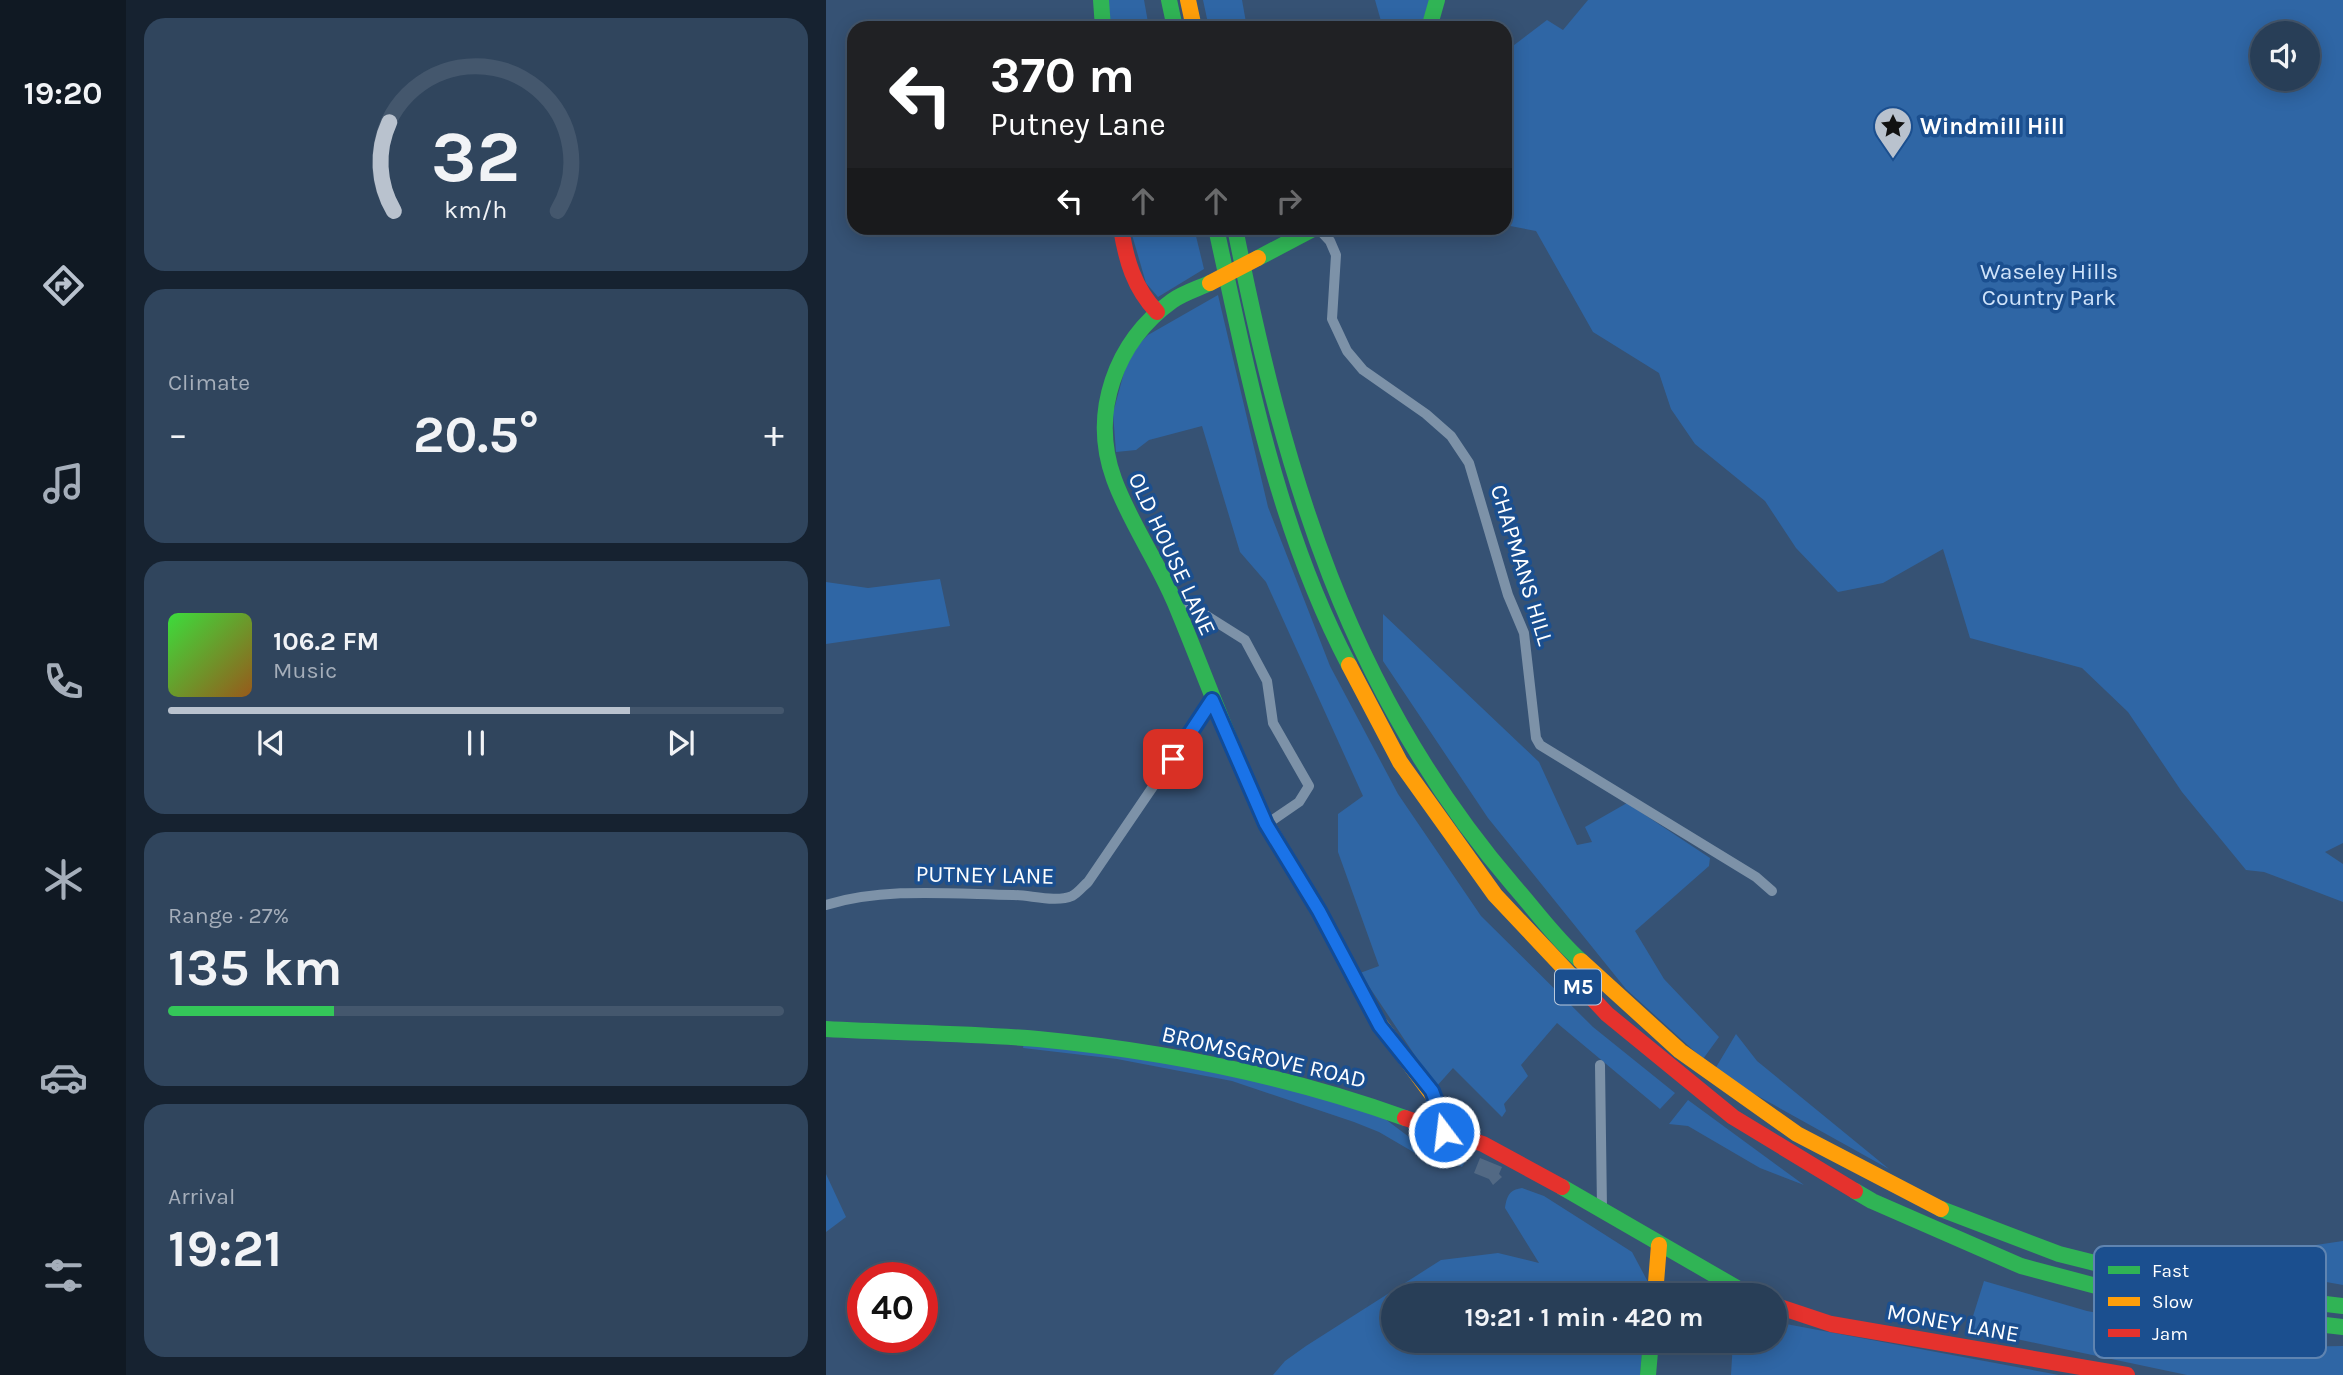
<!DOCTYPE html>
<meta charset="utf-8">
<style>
:root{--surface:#283e57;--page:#30455d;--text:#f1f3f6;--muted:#a5aeba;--line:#44576d;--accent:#b9c2ce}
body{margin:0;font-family:Karla,sans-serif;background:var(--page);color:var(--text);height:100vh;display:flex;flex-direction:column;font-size:26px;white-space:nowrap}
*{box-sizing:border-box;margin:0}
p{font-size:23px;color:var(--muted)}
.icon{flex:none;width:38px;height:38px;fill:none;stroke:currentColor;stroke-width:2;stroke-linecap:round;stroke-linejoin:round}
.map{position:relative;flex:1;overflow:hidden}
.drawer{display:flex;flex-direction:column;gap:18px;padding:18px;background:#162230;width:700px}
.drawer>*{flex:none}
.guide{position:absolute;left:21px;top:21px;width:665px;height:214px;border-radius:21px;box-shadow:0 4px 18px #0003,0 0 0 2px var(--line);background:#202124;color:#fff;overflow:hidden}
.buttons{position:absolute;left:1424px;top:21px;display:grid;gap:14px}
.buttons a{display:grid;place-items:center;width:70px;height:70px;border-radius:50%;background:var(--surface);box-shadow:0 4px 18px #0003,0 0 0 2px var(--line);font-size:35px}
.speed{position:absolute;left:21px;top:1262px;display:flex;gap:14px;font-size:35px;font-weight:700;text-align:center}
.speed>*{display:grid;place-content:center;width:91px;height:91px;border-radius:50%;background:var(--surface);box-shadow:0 4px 18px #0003,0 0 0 2px var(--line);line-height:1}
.speed .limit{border:10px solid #d22;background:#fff;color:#111}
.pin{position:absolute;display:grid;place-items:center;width:60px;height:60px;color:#fff;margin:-30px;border-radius:14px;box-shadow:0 4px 10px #0006}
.me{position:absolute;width:77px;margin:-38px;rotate:345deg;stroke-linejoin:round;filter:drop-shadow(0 0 5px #0008)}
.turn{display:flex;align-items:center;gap:24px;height:147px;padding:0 28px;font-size:32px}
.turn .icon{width:91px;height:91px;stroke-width:2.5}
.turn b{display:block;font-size:49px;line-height:60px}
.lanes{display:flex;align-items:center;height:66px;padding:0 28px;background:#0003;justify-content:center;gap:35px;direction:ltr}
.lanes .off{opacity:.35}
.big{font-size:52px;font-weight:700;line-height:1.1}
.drawer .widget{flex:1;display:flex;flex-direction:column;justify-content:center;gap:10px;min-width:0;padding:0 24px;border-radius:21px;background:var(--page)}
.drawer .dial{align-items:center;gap:0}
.dial svg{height:182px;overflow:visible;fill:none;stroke:var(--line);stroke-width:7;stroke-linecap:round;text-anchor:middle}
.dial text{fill:var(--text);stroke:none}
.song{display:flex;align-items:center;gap:21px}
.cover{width:84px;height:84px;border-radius:10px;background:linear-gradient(135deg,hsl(120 70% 55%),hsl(30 70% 35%))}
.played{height:7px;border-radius:4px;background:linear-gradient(90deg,var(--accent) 75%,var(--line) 75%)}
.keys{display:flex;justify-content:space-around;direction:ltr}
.heat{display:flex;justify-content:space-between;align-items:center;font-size:38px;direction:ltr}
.charge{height:10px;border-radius:5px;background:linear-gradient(90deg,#34c759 27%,var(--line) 0)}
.trip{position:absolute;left:555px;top:1283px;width:406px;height:70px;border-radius:35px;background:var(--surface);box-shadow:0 4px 18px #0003,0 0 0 2px var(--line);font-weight:700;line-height:70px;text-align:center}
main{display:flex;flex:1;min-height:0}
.menu{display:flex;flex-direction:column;width:126px;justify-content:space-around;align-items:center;background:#101923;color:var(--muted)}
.menu .icon{width:49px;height:49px}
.menu .active{color:var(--accent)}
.menu b{font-size:32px;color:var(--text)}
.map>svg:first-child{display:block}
</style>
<main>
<nav class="menu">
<b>19:20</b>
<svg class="icon active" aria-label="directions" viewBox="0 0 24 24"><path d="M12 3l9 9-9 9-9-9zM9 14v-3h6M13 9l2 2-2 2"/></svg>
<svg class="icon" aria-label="music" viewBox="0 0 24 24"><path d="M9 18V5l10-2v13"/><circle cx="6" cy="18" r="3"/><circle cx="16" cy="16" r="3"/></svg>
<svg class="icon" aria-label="phone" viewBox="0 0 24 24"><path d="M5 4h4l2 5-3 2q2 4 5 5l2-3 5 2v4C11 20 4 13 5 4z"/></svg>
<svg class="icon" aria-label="climate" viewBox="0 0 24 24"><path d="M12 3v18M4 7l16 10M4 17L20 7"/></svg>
<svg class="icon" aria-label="car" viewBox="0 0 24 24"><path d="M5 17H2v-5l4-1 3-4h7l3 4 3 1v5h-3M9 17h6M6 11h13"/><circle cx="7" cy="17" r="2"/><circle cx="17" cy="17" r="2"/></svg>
<svg class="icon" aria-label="filters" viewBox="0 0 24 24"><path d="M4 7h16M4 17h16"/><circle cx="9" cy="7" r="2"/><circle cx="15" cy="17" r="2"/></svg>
</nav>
<section class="drawer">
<div class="widget dial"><svg viewBox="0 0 100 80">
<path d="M14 69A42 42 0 1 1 86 69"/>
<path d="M14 69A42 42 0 0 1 12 30" stroke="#b9c2ce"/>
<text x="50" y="56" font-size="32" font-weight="700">32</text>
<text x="50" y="72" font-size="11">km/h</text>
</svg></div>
<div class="widget"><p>Climate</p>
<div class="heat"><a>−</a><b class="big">20.5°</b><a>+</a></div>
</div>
<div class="widget">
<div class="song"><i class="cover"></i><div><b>106.2 FM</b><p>Music</p></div></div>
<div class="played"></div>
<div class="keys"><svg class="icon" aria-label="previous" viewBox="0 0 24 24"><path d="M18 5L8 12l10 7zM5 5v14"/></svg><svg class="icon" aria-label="pause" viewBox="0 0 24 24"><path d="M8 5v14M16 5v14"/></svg><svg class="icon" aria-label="next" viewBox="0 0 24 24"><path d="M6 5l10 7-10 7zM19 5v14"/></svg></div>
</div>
<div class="widget"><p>Range · 27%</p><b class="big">135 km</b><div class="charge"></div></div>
<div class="widget"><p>Arrival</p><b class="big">19:21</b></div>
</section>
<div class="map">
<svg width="1517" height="1375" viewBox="0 0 1517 1375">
<rect width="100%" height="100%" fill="#365274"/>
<g fill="#2f66a5" fill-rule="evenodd">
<path d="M 282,0 L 318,0 L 323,28 L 285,28 Z"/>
<path d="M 377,0 L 416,0 L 421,28 L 383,28 Z"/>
<path d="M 549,0 L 605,0 L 594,28 L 572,28 L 555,21 Z"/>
<path d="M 762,0 L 1517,0 L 1517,843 L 1499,852 L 1517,864 L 1517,902 L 1438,872 L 1420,870 L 1356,792 L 1302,712 L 1256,668 L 1144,638 L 1117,549 L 1057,583 L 1012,592 L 970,548 L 939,501 L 869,444 L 845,409 L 833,373 L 767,332 L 710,231 L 679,225 L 679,52 L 721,20 L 737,30 ZM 1437,33 L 1482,33 L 1482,79 L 1437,79 Z"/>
<path d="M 304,228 L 368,228 L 378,269 L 332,297 L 320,283 Z"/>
<path d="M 392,295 L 442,507 L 504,666 L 572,794 L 655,916 L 767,1027 L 849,1093 L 834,1109 L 731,1023 L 695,1065 L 702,1076 L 678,1104 L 680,1111 L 676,1117 L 627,1068 L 610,1087 L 534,973 L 553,966 L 512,852 L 512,814 L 537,796 L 440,582 L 414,552 L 376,426 L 323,440 L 310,450 L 290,452 L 287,413 L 303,354 L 322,335 Z"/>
<path d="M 114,579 L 124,626 L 0,644 L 0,582 L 42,588 Z"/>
<path d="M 557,614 L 713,762 L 751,845 L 766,842 L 759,827 L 801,803 L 884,858 L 883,866 L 809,931 L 838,979 L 893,1037 L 877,1059 L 800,989 L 662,818 L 557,661 Z"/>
<path d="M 910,1034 L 931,1061 L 1063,1169 L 921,1090 L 889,1069 Z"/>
<path d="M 198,1043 L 371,1065 L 550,1112 L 591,1143 L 642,1157 L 636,1167 L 621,1160 L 589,1153 L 553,1132 L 528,1122 L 406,1081 L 291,1059 L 197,1048 Z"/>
<path d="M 862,1100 L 978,1185 L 934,1168 L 862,1126 L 843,1124 Z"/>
<path d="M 0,1174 L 20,1217 L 0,1232 Z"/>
<path d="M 696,1188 L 718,1196 L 806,1252 L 822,1282 L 821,1295 L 567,1295 L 567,1340 L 817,1341 L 814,1375 L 447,1375 L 459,1361 L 480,1346 L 615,1260 L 672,1253 L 713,1263 L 679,1208 C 681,1196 683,1190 696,1188 Z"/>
<path d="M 1517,1241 L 1517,1285 L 1383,1261 L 1510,1242 Z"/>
<path d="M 1158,1281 L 1261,1311 L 1457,1347 L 1517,1346 L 1517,1375 L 1361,1375 L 1143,1329 Z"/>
<path d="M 949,1322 L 1233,1375 L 905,1375 L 907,1341 L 948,1340 Z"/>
</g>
<path fill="#526984" d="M 654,1158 L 676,1167 L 673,1174 L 676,1177 L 667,1185 L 663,1179 L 648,1173 Z"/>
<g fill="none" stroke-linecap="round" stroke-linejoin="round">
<g stroke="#7d92a8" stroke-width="10">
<path d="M 492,228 L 504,241 L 510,255 L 506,319 L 521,351 L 537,370 L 600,414 L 625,436 L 643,463 L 682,595 L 698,633 L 710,738 L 714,745 L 930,877 L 946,891"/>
<path d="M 348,601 L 365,606 L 419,640 L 441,681 L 447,723 L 483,786 L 473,802 L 441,824"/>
<path d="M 0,905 C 58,887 126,894 187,895 C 204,895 230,903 246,896 C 252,893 257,886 262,882 L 386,700"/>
<path d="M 774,1065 L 776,1209"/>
</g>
<g stroke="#30b455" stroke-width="16">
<path d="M 275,0 L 277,28"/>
<path d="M 343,0 L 349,28"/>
<path d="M 603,28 L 611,0"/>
<path d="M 390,228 C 423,378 451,528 523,665"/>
<path d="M 409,228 C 458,473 521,692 688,886 C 710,911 730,939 755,961"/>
<path d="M 432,258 L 489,228"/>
<path d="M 384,283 C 371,289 357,293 346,301 C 289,342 264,413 288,479 C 304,523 331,560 349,603 C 379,675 405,748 438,819"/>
<path d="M 0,1029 C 71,1033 141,1033 212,1039 C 337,1051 460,1075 579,1118"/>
<path d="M 736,1187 L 923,1295"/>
<path d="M 1029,1191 L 1046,1201 L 1195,1266 L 1353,1308 L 1517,1327"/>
<path d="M 1115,1209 L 1233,1254 L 1373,1289 L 1517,1306"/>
<path d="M 822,1375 L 825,1340"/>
</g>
<g stroke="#ff9f0a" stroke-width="16">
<path d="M 362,0 L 368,28"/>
<path d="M 523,665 L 574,762 L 669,895 L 767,999"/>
<path d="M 438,819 L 499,922 L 551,1020 L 610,1100 L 618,1132"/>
<path d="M 755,961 L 854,1051 L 971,1134 L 1115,1209"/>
<path d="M 829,1295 L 833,1245"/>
</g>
<g stroke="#e5322d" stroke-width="16">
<path d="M 295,228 C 300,260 308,288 331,312"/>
<path d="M 767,999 L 781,1014 L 907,1117 L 1029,1191"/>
<path d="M 579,1118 L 657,1144 L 736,1187"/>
<path d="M 948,1305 L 1005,1324 L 1301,1375"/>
</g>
<path stroke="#ff9f0a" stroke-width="16" d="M 384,283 L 432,258"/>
</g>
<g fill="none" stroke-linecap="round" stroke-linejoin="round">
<defs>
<path id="route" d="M 347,759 L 386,700 L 440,824 L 493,911 L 554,1026 L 606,1091 L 617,1120 L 618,1132"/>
</defs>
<use href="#route" stroke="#114b97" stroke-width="18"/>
<use href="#route" stroke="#1a73e8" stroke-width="12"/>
</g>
<defs>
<symbol id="sight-pin" viewBox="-11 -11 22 30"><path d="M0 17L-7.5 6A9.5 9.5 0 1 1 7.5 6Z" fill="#b9c2ce" stroke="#1b4f8f"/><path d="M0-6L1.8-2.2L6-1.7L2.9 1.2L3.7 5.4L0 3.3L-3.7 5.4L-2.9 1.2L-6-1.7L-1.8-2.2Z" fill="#111"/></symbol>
</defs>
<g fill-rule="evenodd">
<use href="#sight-pin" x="1045" y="104" width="44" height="60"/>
</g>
<g text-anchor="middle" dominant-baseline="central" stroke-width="7" stroke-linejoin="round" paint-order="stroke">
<rect fill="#1b4f8f" stroke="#bbcadd" stroke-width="2" x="729" y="969.5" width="46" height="35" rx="5"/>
<g font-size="21" font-weight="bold" fill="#fff">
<text x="752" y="987">M5</text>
</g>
<g font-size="23" font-weight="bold" fill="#fff" stroke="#1b4f8f" text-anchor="start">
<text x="1094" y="126">Windmill Hill</text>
</g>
<g font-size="23" fill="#cfe3fa" stroke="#1b4f8f">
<text x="1223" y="271">Waseley Hills<tspan x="1223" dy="26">Country Park</tspan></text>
</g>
<g font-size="23" fill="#fff" stroke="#1b4f8f">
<text transform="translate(346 554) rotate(65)">OLD HOUSE LANE</text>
<text transform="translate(696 565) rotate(73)">CHAPMANS HILL</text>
<text transform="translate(159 875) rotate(1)">PUTNEY LANE</text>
<text transform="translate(438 1057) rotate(13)">BROMSGROVE ROAD</text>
<text transform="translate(1127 1323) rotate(10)">MONEY LANE</text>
</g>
</g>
<rect x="1268" y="1246" width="232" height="112" rx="10" fill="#1b4f8f" stroke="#5f84b1" stroke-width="2"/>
<rect x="1282" y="1266" width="32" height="8" fill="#30b455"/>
<rect x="1282" y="1297" width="32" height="9" fill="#ff9f0a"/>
<rect x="1282" y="1329" width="32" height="8" fill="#e5322d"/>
<g font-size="19" fill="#fff">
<text x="1326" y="1277">Fast</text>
<text x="1326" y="1308">Slow</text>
<text x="1326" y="1340">Jam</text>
</g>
</svg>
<div class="buttons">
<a><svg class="icon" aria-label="sound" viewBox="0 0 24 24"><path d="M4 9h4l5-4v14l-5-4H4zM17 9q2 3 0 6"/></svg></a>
</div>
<div class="speed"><div class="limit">40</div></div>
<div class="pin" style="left:347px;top:759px;background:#d93025"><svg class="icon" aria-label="arrive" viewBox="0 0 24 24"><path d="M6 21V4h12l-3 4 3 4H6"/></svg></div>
<svg class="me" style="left:618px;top:1132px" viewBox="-20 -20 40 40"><circle r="17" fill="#1a73e8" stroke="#fff" stroke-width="3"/><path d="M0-11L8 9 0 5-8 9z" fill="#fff"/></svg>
<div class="trip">19:21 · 1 min · 420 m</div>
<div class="guide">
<div class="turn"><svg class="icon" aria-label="left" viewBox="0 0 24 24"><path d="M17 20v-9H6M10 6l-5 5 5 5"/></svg><div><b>370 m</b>Putney Lane</div></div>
<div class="lanes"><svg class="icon" aria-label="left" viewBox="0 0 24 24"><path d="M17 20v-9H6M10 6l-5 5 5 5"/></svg><svg class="icon off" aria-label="ahead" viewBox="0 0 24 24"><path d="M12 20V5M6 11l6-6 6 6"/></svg><svg class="icon off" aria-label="ahead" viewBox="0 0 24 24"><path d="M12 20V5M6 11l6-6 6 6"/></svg><svg class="icon off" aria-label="right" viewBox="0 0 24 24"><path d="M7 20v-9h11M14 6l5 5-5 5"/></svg></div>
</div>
</div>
</main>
